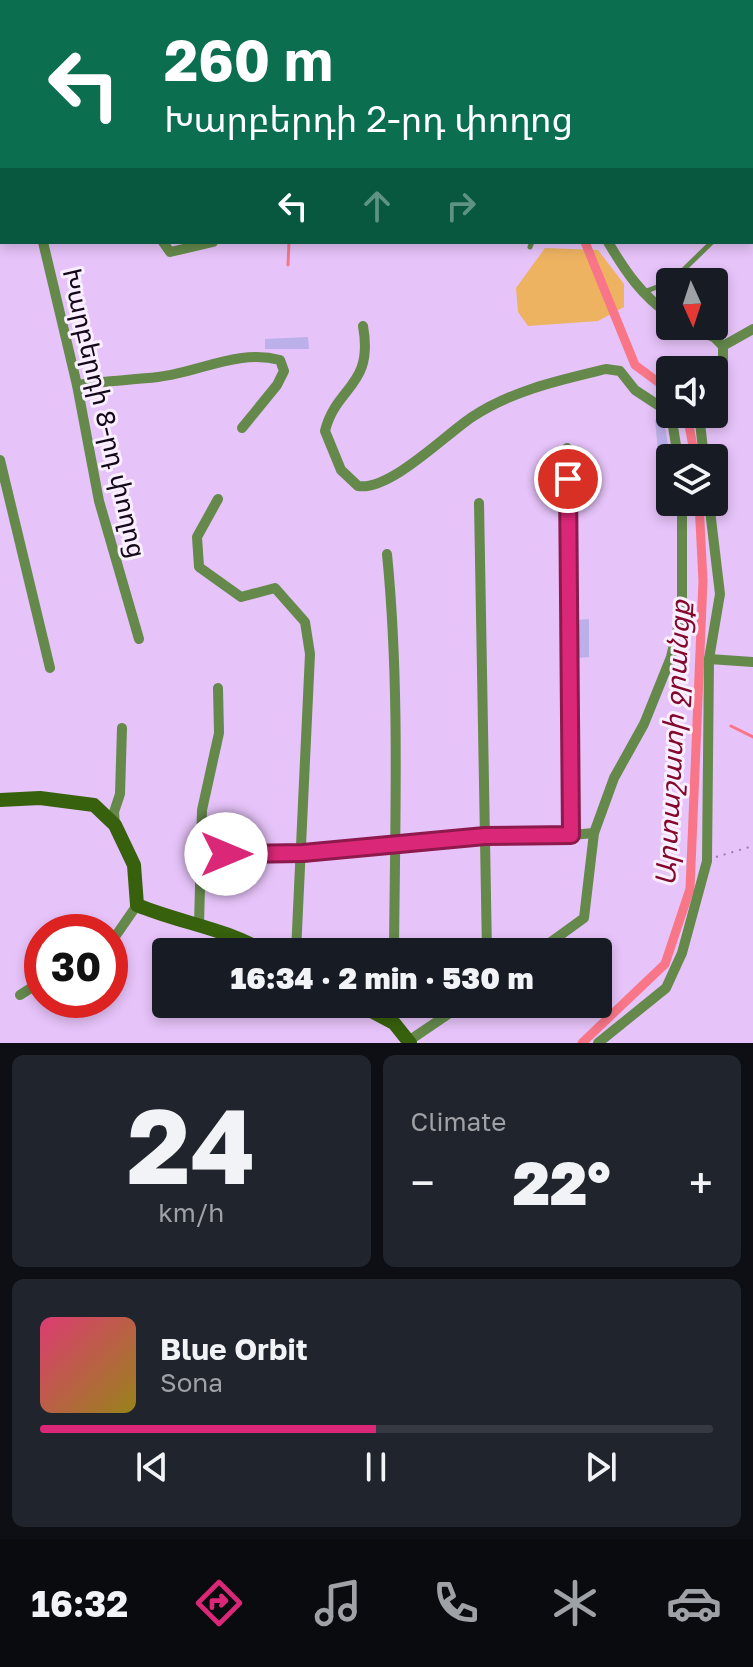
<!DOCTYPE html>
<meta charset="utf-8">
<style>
:root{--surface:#171b24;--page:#20242c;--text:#f1f3f6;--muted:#9ea1a6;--line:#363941;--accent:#db2777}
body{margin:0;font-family:"Golos Text","Noto Sans Armenian",sans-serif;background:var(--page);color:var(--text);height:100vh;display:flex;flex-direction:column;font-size:30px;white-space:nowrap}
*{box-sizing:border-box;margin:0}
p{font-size:26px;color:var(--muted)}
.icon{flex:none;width:44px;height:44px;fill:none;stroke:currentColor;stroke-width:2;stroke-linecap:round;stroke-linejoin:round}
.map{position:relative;height:1043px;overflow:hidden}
.panel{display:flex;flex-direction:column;gap:12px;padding:12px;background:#0d0f14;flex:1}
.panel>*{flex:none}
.banner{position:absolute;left:0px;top:0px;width:754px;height:244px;box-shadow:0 4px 12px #0003;background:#0b6e4f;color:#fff;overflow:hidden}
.needle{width:52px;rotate:177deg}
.fabs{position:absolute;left:656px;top:268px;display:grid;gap:16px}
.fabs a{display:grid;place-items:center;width:72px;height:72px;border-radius:8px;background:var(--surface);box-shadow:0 4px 12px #0003;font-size:40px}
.speed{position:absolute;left:24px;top:914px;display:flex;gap:16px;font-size:40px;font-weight:700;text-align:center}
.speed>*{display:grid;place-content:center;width:104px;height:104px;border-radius:50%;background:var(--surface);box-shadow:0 4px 12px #0003;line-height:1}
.speed .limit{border:12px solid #d22;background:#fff;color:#111}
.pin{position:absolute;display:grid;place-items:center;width:68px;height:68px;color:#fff;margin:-34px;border:4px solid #fff;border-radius:50%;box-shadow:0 2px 8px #0007}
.me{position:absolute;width:88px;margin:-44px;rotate:90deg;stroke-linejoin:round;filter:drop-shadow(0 0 6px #0008)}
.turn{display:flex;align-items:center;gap:28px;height:168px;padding:0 32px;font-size:36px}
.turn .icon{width:104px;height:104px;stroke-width:2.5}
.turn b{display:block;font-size:56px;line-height:68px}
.lanes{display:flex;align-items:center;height:76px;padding:0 32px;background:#0003;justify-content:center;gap:40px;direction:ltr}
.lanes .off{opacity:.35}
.big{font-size:60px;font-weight:800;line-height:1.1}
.panel .card{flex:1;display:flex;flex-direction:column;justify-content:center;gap:12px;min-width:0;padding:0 28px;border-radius:12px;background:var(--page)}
.panel .dial{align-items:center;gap:0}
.dial b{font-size:104px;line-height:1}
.song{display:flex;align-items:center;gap:24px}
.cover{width:96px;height:96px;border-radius:12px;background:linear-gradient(135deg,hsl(340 70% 55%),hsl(50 70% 35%))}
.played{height:8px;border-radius:4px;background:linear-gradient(90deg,var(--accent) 50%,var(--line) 50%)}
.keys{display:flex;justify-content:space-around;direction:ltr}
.heat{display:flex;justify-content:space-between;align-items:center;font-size:44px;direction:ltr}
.panel .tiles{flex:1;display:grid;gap:12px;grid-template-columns:1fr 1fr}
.card:last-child{grid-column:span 2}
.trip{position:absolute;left:152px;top:938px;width:460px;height:80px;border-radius:8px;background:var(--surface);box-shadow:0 4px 12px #0003;font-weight:800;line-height:80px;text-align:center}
.menu{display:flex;height:128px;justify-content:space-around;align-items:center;background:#090b0e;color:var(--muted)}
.menu .icon{width:56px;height:56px}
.menu .current{color:var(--accent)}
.menu b{font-size:36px;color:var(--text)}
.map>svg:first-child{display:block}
</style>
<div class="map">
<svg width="753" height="1043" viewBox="0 0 753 1043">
<rect width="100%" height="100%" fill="#e6c3f9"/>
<path fill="#eeb361" d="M 545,248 L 598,250 L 624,284 L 624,307 L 598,321 L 528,326 L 518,312 L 516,288 Z"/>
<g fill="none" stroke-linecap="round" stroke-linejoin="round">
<g stroke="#f87687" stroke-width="3">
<path d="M 288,265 L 289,242"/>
<path d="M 731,726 L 753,737"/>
</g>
<g stroke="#f87687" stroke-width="9">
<path d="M 541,2 L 542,0"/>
<path d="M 585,242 L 635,365 L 670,391"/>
<path d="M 687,414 L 695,458"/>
<path d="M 582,1043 L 665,964 L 690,889 L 703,581 L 699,502"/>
</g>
</g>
<g fill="#bbb0e9">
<path d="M 308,337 L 309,349 L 265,349 L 265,339 Z"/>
<path d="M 655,420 L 664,420 L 669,452 L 658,452 Z"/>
<path d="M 589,619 L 589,657 L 577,658 L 577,620 Z"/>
</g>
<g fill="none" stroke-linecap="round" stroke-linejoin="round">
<path stroke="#987da6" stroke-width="2" stroke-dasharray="2 6" stroke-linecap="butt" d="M 716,857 L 753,846"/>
<g stroke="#64894b" stroke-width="5">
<path d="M 752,212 L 753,212"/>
<path d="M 530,247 L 532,242"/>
<path d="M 671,282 L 712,242"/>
<path d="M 644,292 L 670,282"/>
</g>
<g stroke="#64894b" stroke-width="10">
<path d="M 54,0 L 55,2"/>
<path d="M 170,0 L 171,2"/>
<path d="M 291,0 L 293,2"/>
<path d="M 378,0 L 379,2"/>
<path d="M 435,2 L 435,0"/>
<path d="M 558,2 L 559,0"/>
<path d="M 752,66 L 753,66"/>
<path d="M 0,110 L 2,115"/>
<path d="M 43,242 L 77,385 L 99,501 L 139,639"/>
<path d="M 163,242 L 170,252 L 213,242"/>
<path d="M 608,242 C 625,271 642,296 670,315"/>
<path d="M 363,326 C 374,387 336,386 325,431 L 341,470 L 358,486 C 390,491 445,435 472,417 C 513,390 560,380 606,369 L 620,371 L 635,390 L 670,413"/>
<path d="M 686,326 L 714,337 L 723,346 L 723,370 L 714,384"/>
<path d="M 723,346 L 753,329"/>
<path d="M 77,385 C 104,381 131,380 158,377 C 200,372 238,349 280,360 L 284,371 L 277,385 L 242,428"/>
<path d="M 671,414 L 678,458"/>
<path d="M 699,414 L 704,458"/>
<path d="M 567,448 L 571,835 L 594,833"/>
<path d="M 0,460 L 50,668"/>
<path d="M 218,499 L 197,537 L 199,567 L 241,597 L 275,588 L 305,622 L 310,654 L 296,952"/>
<path d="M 479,503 L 487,952"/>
<path d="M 387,554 C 400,686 395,819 394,952"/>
<path d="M 709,659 L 753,662"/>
<path d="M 115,825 L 114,812 L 120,794 L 122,728"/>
<path d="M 201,854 L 303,853 L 485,836 L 571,835"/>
<path d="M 199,925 L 202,810 L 219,733 L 218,688"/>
<path d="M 110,944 L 137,905"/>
<path d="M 537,952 L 584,918 L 594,833 L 614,778 L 644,724 L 671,657 L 682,611 L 682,502"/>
<path d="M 20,995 L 42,981"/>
<path d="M 394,1023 L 394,1004"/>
<path d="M 410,1040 L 463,1004"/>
<path d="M 598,1043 L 666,988 L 682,953 L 707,861 L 709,659 L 720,594 L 709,502"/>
</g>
<g stroke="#37610d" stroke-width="14">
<path d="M 13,2 L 16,0"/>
<path d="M 0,11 L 2,10"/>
<path d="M 0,800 L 40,798 L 94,805 L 115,825 L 134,865 L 137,905 C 180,923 225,928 265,952"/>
<path d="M 358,1004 L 394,1023 L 410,1043"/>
</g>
</g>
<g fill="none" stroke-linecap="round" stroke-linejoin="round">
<defs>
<path id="route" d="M 226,854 L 303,853 L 485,836 L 571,835 L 568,479"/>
</defs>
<use href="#route" stroke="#8e194d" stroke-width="20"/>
<use href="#route" stroke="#db2777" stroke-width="14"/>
</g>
<g text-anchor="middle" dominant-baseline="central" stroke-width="6" stroke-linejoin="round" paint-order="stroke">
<g font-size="26" fill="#130719" stroke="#f9efff">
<text transform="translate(105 413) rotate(77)">Խարբերդի 8-րդ փողոց</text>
</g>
<g font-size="28" font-style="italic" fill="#83082c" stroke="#f9efff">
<text transform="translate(672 743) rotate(-87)">Արտաշատի ջրանցք</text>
</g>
</g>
</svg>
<div class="fabs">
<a><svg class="needle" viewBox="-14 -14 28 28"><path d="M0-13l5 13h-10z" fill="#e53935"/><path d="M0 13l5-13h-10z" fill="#9ea1a6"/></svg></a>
<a><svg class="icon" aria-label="sound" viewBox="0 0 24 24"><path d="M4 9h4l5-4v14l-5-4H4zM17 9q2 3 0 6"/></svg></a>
<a><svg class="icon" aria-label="layers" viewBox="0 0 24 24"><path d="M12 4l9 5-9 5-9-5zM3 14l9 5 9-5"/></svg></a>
</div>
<div class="speed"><div class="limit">30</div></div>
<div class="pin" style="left:568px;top:479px;background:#d93025"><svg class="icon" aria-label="arrive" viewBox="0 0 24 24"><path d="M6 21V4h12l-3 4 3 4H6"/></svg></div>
<svg class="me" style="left:226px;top:854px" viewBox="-20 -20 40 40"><circle r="19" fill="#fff"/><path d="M0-13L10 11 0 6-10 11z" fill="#db2777"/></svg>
<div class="trip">16:34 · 2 min · 530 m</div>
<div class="banner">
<div class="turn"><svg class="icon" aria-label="left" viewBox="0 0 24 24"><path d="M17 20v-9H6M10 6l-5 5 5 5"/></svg><div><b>260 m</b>Խարբերդի 2-րդ փողոց</div></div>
<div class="lanes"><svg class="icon" aria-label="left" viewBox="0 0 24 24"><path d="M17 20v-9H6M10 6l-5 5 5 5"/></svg><svg class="icon off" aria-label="ahead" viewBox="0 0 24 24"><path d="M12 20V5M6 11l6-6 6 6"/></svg><svg class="icon off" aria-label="right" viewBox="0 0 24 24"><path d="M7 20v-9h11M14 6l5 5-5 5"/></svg></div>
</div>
</div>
<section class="panel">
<div class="tiles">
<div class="card dial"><b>24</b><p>km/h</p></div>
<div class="card"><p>Climate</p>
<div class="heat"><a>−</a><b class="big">22°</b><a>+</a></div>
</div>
<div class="card">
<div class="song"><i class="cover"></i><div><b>Blue Orbit</b><p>Sona</p></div></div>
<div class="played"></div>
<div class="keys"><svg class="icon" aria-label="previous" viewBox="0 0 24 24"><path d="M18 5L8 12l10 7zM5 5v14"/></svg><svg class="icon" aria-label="pause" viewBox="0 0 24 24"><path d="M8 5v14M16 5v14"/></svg><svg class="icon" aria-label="next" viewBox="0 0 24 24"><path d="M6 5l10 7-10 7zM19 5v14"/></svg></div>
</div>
</div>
</section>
<nav class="menu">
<b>16:32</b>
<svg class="icon current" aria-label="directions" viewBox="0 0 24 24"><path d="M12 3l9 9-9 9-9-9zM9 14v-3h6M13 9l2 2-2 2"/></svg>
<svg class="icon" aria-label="music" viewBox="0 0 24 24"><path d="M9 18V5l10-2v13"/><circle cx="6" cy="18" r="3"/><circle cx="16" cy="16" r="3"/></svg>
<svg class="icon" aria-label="phone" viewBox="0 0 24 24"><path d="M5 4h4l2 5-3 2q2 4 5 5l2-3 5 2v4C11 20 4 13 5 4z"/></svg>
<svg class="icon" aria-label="climate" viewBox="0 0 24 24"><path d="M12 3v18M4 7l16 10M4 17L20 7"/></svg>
<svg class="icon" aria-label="car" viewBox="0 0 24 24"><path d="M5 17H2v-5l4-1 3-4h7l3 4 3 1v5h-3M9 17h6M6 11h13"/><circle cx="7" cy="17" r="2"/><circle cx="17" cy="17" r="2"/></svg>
</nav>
